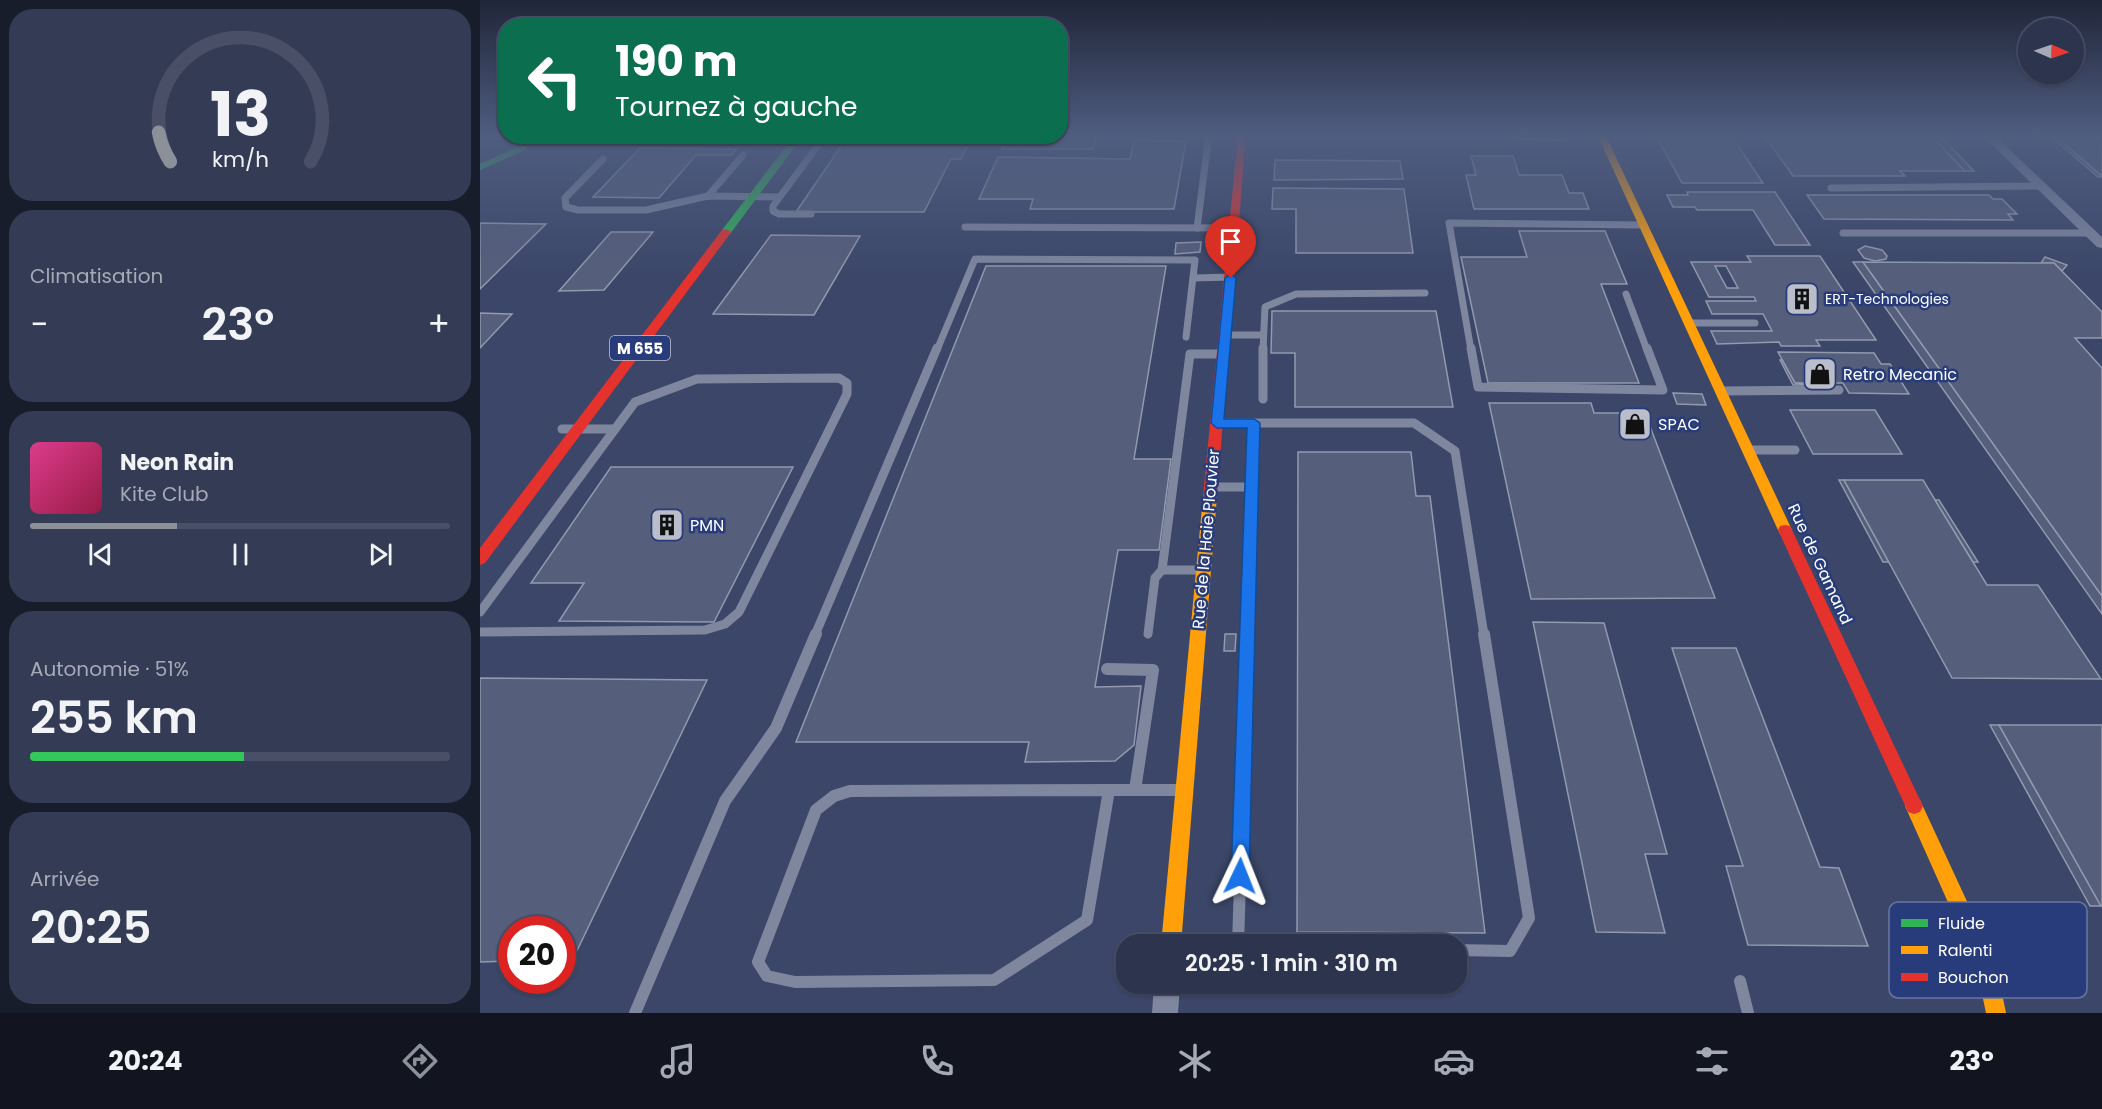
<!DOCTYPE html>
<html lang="fr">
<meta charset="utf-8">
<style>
:root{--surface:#2c344e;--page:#343c55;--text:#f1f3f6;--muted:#a6aab6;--line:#484f66;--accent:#8c9099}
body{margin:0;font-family:Poppins,sans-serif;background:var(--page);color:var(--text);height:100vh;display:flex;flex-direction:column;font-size:22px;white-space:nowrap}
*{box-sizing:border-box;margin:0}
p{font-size:20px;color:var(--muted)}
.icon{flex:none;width:33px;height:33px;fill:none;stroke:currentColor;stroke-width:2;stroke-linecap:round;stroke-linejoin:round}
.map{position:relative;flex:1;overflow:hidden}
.panel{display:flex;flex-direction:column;gap:9px;padding:9px;background:#181d2b;width:480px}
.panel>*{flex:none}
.hud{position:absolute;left:18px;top:18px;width:570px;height:126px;border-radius:24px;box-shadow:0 2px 4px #0004,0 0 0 2px var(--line);background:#0b6e4f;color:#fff;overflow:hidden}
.needle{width:39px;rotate:92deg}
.controls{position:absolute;left:1538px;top:18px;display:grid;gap:12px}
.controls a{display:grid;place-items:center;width:66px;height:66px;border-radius:50%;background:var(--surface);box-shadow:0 2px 4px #0004,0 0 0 2px var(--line);font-size:30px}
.speed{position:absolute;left:18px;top:916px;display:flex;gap:12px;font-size:30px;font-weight:700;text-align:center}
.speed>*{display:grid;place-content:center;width:78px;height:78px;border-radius:50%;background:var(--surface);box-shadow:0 2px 4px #0004,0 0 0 2px var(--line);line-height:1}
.speed .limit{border:9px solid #d22;background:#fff;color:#111}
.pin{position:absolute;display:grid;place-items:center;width:51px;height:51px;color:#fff;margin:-62px -26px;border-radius:50% 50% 50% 0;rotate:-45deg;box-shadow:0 0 6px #0007}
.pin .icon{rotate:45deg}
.me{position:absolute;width:66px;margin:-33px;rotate:2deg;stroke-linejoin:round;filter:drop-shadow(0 0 4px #0008)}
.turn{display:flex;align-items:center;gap:21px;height:126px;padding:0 18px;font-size:27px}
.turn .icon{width:78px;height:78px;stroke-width:2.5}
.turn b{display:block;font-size:42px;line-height:51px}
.big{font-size:45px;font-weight:600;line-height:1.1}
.panel .widget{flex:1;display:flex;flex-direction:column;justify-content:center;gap:9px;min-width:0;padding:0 21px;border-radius:24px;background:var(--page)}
.panel .dial{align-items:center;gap:0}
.dial svg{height:156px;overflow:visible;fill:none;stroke:var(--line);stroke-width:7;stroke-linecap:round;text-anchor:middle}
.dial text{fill:var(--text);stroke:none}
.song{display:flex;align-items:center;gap:18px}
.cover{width:72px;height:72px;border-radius:9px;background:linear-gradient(135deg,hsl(330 70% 55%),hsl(340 70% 35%))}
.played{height:6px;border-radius:3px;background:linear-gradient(90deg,var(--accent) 35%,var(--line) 35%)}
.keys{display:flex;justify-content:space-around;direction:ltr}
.heat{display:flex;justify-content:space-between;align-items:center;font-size:33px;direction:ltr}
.charge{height:9px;border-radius:4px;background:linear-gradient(90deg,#34c759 51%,var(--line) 0)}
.trip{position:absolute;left:636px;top:934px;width:351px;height:60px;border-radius:24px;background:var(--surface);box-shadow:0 2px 4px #0004,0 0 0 2px var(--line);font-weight:600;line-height:60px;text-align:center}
.tabs{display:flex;height:96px;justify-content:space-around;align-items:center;background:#12151f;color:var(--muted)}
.tabs .icon{width:42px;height:42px}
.tabs .active{color:var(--accent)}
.tabs b{font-size:27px;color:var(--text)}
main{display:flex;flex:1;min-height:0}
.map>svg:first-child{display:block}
</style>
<main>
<section class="panel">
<div class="widget dial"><svg viewBox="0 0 100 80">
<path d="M14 69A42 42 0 1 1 86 69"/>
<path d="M14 69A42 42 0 0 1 8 54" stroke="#8c9099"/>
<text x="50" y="56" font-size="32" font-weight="700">13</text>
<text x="50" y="72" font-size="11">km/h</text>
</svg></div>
<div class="widget"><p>Climatisation</p>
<div class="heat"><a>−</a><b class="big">23°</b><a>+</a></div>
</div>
<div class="widget">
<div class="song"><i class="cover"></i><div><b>Neon Rain</b><p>Kite Club</p></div></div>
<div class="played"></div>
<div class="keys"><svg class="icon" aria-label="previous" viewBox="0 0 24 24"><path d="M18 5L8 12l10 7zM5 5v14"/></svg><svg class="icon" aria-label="pause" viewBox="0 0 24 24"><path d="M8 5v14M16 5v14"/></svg><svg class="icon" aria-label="next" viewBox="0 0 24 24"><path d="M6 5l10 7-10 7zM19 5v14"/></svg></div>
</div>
<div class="widget"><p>Autonomie · 51%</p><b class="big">255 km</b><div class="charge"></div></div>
<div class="widget"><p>Arrivée</p><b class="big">20:25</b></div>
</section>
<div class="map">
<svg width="1622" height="1013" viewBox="0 0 1622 1013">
<rect width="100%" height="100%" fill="#3b4668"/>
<g fill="#555e7a" stroke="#929aae" stroke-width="1.5" fill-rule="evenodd">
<path d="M 580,134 L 617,134 L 613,149 L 522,149 L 527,136 L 580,136 Z"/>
<path d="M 1033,134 L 1083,134 L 1086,140 L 1034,139 Z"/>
<path d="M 1175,134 L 1250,134 L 1283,183 L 1202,183 Z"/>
<path d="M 1283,134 L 1449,134 L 1485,171 L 1420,171 L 1425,176 L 1313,176 Z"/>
<path d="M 1449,134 L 1458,134 L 1494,171 L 1485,171 Z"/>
<path d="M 1568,134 L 1573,134 L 1622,177 L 1618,177 Z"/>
<path d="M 1573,134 L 1622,134 L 1622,176 Z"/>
<path d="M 368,136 L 492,136 L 481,159 L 471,159 L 444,212 L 316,212 Z"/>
<path d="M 654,140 L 706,141 L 694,209 L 550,209 L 553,199 L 499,199 L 518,157 L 650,159 Z"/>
<path d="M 160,148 L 257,149 L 251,155 L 216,155 L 179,198 L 113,197 Z"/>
<path d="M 991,156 L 1033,156 L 1039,175 L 1082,175 L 1089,193 L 1103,193 L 1109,209 L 994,209 L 986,175 L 996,175 Z"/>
<path d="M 795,160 L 920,161 L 923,179 L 794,180 Z"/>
<path d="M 793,188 L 924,189 L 933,253 L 816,253 L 816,209 L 792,209 Z"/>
<path d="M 1207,192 L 1295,192 L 1330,245 L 1295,245 L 1273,210 L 1217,210 L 1215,207 L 1193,207 L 1187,195 L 1208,195 Z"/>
<path d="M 1327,195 L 1509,195 L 1513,199 L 1522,199 L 1537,214 L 1528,214 L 1533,220 L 1344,219 Z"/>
<path d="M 0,224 L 1,223 L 66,224 L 0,289 Z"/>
<path d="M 1039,231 L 1125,231 L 1147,284 L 1121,284 L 1159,383 L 1008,383 L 981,257 L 1047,257 Z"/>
<path d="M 131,232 L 173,232 L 124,290 L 79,291 Z"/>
<path d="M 291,235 L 380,236 L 334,315 L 233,314 Z"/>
<path d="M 721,242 L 720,252 L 695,254 L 696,243 Z"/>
<path d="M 1385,246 L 1402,250 L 1407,256 L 1406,259 L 1395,261 L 1384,258 L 1378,250 Z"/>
<path d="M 1267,256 L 1340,256 L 1396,340 L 1336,340 L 1340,346 L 1301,346 L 1299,342 L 1237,344 L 1231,331 L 1292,331 L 1283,314 L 1232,314 L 1226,301 L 1276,301 L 1274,297 L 1229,297 L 1211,262 L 1271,262 ZM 1235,266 L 1246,266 L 1258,288 L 1247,288 Z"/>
<path d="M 1565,257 L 1587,265 L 1582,271 L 1574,263 L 1561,263 Z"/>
<path d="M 1373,262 L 1383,262 L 1622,596 L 1622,614 Z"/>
<path d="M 1383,262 L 1574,263 L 1622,312 L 1622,338 L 1595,338 L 1622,368 L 1622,596 Z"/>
<path d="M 506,266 L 686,266 L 654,459 L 691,459 L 679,550 L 638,550 L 615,687 L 661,686 L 654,745 L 635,761 L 545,762 L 549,742 L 316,742 Z"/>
<path d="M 792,311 L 956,311 L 973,407 L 815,407 L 815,353 L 791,353 Z"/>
<path d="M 0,313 L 32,314 L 0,348 Z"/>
<path d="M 1298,352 L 1394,353 L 1401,364 L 1410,364 L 1429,394 L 1369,393 L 1363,383 L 1315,383 Z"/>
<path d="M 1300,360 L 1302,360 L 1315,383 L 1339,385 L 1313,385 Z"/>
<path d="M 1193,393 L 1222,394 L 1226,405 L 1197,404 Z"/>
<path d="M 1009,403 L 1111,403 L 1114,413 L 1165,413 L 1235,598 L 1051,599 Z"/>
<path d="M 1310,410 L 1395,410 L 1422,454 L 1333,454 Z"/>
<path d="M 818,452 L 931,452 L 936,496 L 950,496 L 1005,933 L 817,932 Z"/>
<path d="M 131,467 L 313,467 L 234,622 L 79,621 L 104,583 L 51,583 Z"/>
<path d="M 1359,480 L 1364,480 L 1409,562 L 1403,562 Z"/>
<path d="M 1364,480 L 1443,480 L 1507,585 L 1558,585 L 1621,679 L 1472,678 Z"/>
<path d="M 1455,500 L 1459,500 L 1498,562 L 1493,562 Z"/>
<path d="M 1053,622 L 1124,623 L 1187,854 L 1165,854 L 1185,933 L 1116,932 Z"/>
<path d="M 745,634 L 756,634 L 755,651 L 744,651 Z"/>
<path d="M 1192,648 L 1256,648 L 1340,867 L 1359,868 L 1388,946 L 1268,945 L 1246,866 L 1263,866 Z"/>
<path d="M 0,678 L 227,680 L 92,961 L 82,961 L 82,930 L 32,930 L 32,961 L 0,962 Z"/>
<path d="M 1510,725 L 1519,725 L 1621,906 L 1610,906 Z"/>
<path d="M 1519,725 L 1622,725 L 1622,906 L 1621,906 Z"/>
</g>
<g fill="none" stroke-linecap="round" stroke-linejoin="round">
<g stroke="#7f879f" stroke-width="7">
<path d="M 702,134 L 762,134"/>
<path d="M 123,159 L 85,198 L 86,207 L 98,210 L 166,210 L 228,196 L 299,197"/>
<path d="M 1351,188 L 1562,186"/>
<path d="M 228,196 L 263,155"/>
<path d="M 331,214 L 299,214 L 293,211 L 293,206 L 345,136"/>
<path d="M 485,227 L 754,228"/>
<path d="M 717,228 L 729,134"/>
<path d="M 1363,233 L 1611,233"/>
<path d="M 714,278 L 751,277"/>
<path d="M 1146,294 L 1167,350"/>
<path d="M 1210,323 L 1275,323"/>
<path d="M 745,335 L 783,335"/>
<path d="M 457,350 L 495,259 L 715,260 L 706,337"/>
<path d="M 783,350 L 785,307 L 816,294 L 945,293"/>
<path d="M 991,350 L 969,223 L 1164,225"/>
</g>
<g stroke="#7f879f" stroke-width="9">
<path d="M 783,348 L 783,399"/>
<path d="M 991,348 L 998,387 L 1183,390 L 1167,348"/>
<path d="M 1241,391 L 1359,390"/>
<path d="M 737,423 L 934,423 L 975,451 L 1004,635"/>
<path d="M 82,429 L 135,429"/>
<path d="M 1269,450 L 1315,450"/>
<path d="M 734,487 L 772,487"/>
<path d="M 682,570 L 722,570"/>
<path d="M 0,612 L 155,402 L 217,379 L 359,378 L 367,383 L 367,394 L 259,612 L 245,624 L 225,630 L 0,632"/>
<path d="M 668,634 L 675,578 L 682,570 L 710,354 L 743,354"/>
<path d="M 335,635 L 457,348"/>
<path d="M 767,635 L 774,423"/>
</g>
<g stroke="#7f879f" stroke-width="12">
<path d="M 627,669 L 673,670 L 655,790"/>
<path d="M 629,790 L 607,920 L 514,980 L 315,982 L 287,976 L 278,962 L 336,810 L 354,796 L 370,791 Z"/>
<path d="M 629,790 L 699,790"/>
<path d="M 758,945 L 768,634"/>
<path d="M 976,950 L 1030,951 L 1049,918 L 1004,634"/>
<path d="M 1260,981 L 1268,1013"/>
<path d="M 155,1013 L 245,801 L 296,728 L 336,634"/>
</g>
<g fill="#7f879f" fill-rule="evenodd">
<path d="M 1501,134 L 1513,134 L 1622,237 L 1622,248 L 1617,247 Z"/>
<path d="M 674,984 L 700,984 L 698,1013 L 672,1013 Z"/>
</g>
<g fill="#30b455" fill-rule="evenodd">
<path d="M 54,136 L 65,136 L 41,152 L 0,170 L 0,164 L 35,148 Z"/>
<path d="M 314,136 L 323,136 L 250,234 L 242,234 L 242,230 Z"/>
</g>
<g fill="#ff9f0a" fill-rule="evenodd">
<path d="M 1117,134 L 1125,134 L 1312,530 L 1310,534 L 1300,534 L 1298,530 Z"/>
<path d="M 730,491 L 737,496 L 701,945 L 681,945 L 723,496 Z"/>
<path d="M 1434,798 L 1440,800 L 1516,964 L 1526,1013 L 1506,1013 L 1496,965 L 1425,806 L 1428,800 Z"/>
</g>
<g fill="#e5322d" fill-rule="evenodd">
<path d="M 758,134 L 766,134 L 737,496 L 730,501 L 723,496 Z"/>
<path d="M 246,229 L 251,232 L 250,234 L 5,563 L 0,565 L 0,548 L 242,230 Z"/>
<path d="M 1305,525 L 1310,526 L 1312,530 L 1440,800 L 1443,806 L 1440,812 L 1434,814 L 1428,812 L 1298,530 L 1300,526 Z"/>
</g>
</g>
<linearGradient id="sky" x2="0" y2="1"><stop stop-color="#202639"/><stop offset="0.49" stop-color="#4f5d80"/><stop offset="1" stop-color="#4f5d80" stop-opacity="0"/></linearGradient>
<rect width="1622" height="276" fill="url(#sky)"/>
<path fill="#1a73e8" stroke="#114b97" stroke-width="1.5" d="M 751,274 L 756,278 L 744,419 L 774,419 L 780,423 L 769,876 L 767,883 L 760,886 L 753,883 L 751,876 L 767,428 L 737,428 L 731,423 L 745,278 Z"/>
<defs>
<symbol id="building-square" viewBox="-11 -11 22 22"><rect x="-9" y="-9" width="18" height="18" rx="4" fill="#babeca" stroke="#283c7b"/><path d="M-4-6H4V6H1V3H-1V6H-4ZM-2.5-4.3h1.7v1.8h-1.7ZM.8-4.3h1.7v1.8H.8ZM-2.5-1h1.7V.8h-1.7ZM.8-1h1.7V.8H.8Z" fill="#111"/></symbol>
<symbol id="shop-square" viewBox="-11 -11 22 22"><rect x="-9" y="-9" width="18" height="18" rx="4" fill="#babeca" stroke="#283c7b"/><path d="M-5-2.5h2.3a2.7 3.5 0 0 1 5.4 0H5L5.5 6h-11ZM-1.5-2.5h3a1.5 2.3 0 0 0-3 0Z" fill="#111"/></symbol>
</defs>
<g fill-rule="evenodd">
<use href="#building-square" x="1303" y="280" width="38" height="38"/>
<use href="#shop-square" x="1321" y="355" width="38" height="38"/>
<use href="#shop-square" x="1136" y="405" width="38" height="38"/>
<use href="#building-square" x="168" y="506" width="38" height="38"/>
</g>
<g text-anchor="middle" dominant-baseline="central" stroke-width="5" stroke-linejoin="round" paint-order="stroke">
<g font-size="14" fill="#fff" stroke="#283c7b" text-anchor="start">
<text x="1345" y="299">ERT-Technologies</text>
</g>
<rect fill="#283c7b" stroke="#bec4d7" stroke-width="1.5" x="130" y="336" width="60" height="24" rx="4.5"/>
<g font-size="15" font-weight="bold" fill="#fff">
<text x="160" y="348">M 655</text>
</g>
<g font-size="16" fill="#fff" stroke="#283c7b" text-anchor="start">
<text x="1363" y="374">Retro Mecanic</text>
<text x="1178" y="424">SPAC</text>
<text x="210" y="525">PMN</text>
</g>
<g font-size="16" fill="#fff" stroke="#283c7b">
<text transform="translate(726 539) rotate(-85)">Rue de la Haie Plouvier</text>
<text transform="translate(1340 564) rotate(65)">Rue de Gamand</text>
</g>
</g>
<rect x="1409" y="902" width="198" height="96" rx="9" fill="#283c7b" stroke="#6876a3" stroke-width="1.5"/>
<rect x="1421" y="919" width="27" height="8" fill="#30b455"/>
<rect x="1421" y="946" width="27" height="8" fill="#ff9f0a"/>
<rect x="1421" y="973" width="27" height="8" fill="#e5322d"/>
<g font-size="16" fill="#fff">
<text x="1458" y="929">Fluide</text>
<text x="1458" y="956">Ralenti</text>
<text x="1458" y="983">Bouchon</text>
</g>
</svg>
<div class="controls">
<a><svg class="needle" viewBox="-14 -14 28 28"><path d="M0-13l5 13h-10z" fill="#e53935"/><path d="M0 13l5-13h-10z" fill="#a6aab6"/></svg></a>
</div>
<div class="speed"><div class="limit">20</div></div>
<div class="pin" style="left:751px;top:278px;background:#d93025"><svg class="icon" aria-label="arrive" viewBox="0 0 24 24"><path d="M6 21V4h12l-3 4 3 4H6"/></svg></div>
<svg class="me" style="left:760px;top:876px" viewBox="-20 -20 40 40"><path d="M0-17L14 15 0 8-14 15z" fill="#1a73e8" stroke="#fff" stroke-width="4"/></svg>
<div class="trip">20:25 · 1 min · 310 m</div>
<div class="hud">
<div class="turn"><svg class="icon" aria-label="left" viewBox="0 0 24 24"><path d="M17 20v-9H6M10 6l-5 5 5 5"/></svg><div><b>190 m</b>Tournez à gauche</div></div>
</div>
</div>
</main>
<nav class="tabs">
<b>20:24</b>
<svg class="icon active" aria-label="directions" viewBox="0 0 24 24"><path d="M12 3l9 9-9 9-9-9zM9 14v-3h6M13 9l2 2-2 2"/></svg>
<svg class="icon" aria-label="music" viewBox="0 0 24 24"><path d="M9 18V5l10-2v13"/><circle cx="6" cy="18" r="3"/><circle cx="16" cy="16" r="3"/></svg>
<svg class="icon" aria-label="phone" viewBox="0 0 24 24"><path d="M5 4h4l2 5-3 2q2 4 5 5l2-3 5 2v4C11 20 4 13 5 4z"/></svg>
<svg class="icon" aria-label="climate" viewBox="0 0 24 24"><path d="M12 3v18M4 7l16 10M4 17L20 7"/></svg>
<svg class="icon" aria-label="car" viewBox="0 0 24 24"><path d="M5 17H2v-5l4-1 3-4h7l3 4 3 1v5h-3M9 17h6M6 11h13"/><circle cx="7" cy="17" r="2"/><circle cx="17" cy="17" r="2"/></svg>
<svg class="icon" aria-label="filters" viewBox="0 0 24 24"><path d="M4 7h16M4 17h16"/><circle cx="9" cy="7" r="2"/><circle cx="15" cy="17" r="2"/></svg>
<b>23°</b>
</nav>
